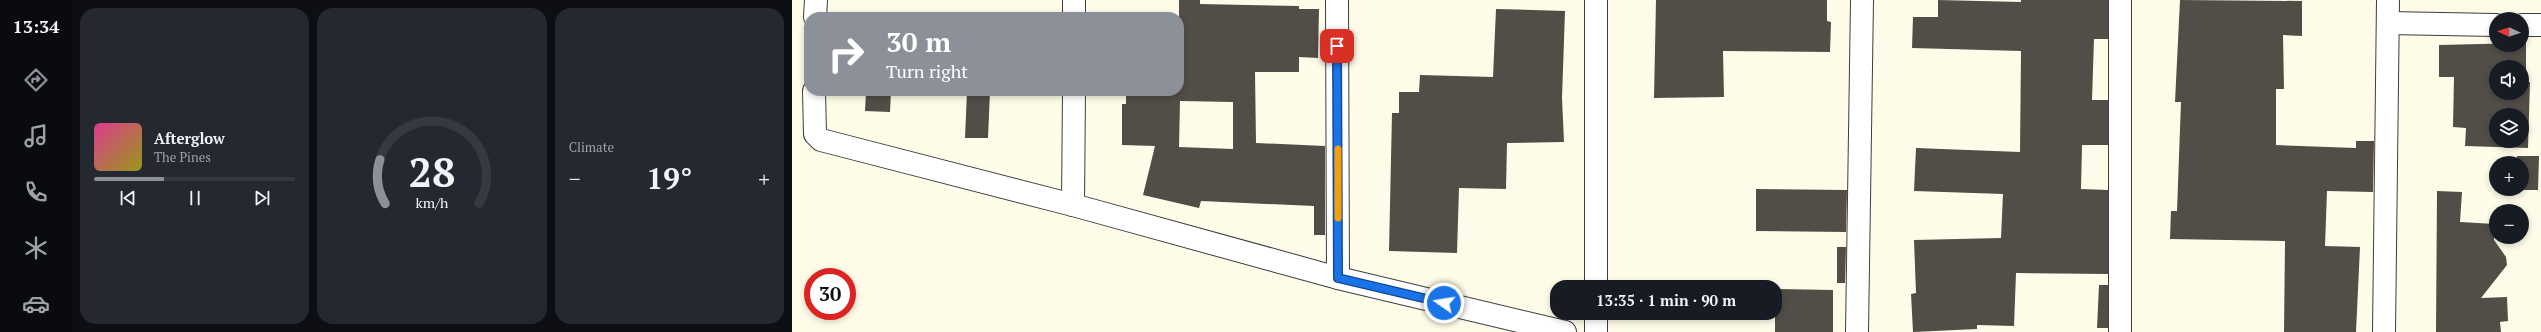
<!DOCTYPE html>
<meta charset="utf-8">
<style>
:root{--surface:#171b24;--page:#242831;--text:#f1f3f6;--muted:#9ea1a6;--line:#363941;--accent:#8c9099}
body{margin:0;font-family:"PT Serif",serif;background:var(--page);color:var(--text);height:100vh;display:flex;flex-direction:column;font-size:15px;white-space:nowrap}
*{box-sizing:border-box;margin:0}
p{font-size:13px;color:var(--muted)}
.icon{flex:none;width:22px;height:22px;fill:none;stroke:currentColor;stroke-width:2;stroke-linecap:round;stroke-linejoin:round}
.map{position:relative;flex:1;overflow:hidden}
.panel{display:flex;flex-direction:column;gap:8px;padding:8px;background:#0d0f14;width:720px}
.panel>*{flex:none}
.top-card{position:absolute;left:12px;top:12px;width:380px;height:84px;border-radius:16px;box-shadow:0 2px 6px #0003;background:#8c9099;color:#fff;overflow:hidden}
.needle{width:26px;rotate:273deg}
.buttons{position:absolute;left:1697px;top:12px;display:grid;gap:8px}
.buttons a{display:grid;place-items:center;width:40px;height:40px;border-radius:50%;background:var(--surface);box-shadow:0 2px 6px #0003;font-size:20px}
.speed{position:absolute;left:12px;top:268px;display:flex;gap:8px;font-size:20px;font-weight:700;text-align:center}
.speed>*{display:grid;place-content:center;width:52px;height:52px;border-radius:50%;background:var(--surface);box-shadow:0 2px 6px #0003;line-height:1}
.speed .limit{border:6px solid #d22;background:#fff;color:#111}
.pin{position:absolute;display:grid;place-items:center;width:34px;height:34px;color:#fff;margin:-17px;border-radius:8px;box-shadow:0 2px 6px #0006}
.me{position:absolute;width:44px;margin:-22px;rotate:283deg;stroke-linejoin:round;filter:drop-shadow(0 0 3px #0008)}
.turn{display:flex;align-items:center;gap:14px;height:84px;padding:0 16px;font-size:18px}
.turn .icon{width:52px;height:52px;stroke-width:2.5}
.turn b{display:block;font-size:28px;line-height:34px}
.big{font-size:30px;font-weight:800;line-height:1.1}
.panel .widget{flex:1;display:flex;flex-direction:column;justify-content:center;gap:6px;min-width:0;padding:0 14px;border-radius:16px;background:var(--page)}
.panel .dial{align-items:center;gap:0}
.dial svg{height:104px;overflow:visible;fill:none;stroke:var(--line);stroke-width:7;stroke-linecap:round;text-anchor:middle}
.dial text{fill:var(--text);stroke:none}
.song{display:flex;align-items:center;gap:12px}
.cover{width:48px;height:48px;border-radius:6px;background:linear-gradient(135deg,hsl(330 70% 55%),hsl(60 70% 35%))}
.played{height:4px;border-radius:2px;background:linear-gradient(90deg,var(--accent) 35%,var(--line) 35%)}
.keys{display:flex;justify-content:space-around;direction:ltr}
.heat{display:flex;justify-content:space-between;align-items:center;font-size:22px;direction:ltr}
.panel .tiles{flex:1;display:grid;gap:8px;grid-template-columns:repeat(3,1fr)}
.trip{position:absolute;left:758px;top:280px;width:232px;height:40px;border-radius:16px;background:var(--surface);box-shadow:0 2px 6px #0003;font-weight:800;line-height:40px;text-align:center}
main{display:flex;flex:1;min-height:0}
.menu{display:flex;flex-direction:column;width:72px;justify-content:space-around;align-items:center;background:#090b0e;color:var(--muted)}
.menu .icon{width:28px;height:28px}
.menu .active{color:var(--accent)}
.menu b{font-size:18px;color:var(--text)}
.map>svg:first-child{display:block}
</style>
<main>
<nav class="menu">
<b>13:34</b>
<svg class="icon active" aria-label="directions" viewBox="0 0 24 24"><path d="M12 3l9 9-9 9-9-9zM9 14v-3h6M13 9l2 2-2 2"/></svg>
<svg class="icon" aria-label="music" viewBox="0 0 24 24"><path d="M9 18V5l10-2v13"/><circle cx="6" cy="18" r="3"/><circle cx="16" cy="16" r="3"/></svg>
<svg class="icon" aria-label="phone" viewBox="0 0 24 24"><path d="M5 4h4l2 5-3 2q2 4 5 5l2-3 5 2v4C11 20 4 13 5 4z"/></svg>
<svg class="icon" aria-label="climate" viewBox="0 0 24 24"><path d="M12 3v18M4 7l16 10M4 17L20 7"/></svg>
<svg class="icon" aria-label="car" viewBox="0 0 24 24"><path d="M5 17H2v-5l4-1 3-4h7l3 4 3 1v5h-3M9 17h6M6 11h13"/><circle cx="7" cy="17" r="2"/><circle cx="17" cy="17" r="2"/></svg>
</nav>
<section class="panel">
<div class="tiles">
<div class="widget">
<div class="song"><i class="cover"></i><div><b>Afterglow</b><p>The Pines</p></div></div>
<div class="played"></div>
<div class="keys"><svg class="icon" aria-label="previous" viewBox="0 0 24 24"><path d="M18 5L8 12l10 7zM5 5v14"/></svg><svg class="icon" aria-label="pause" viewBox="0 0 24 24"><path d="M8 5v14M16 5v14"/></svg><svg class="icon" aria-label="next" viewBox="0 0 24 24"><path d="M6 5l10 7-10 7zM19 5v14"/></svg></div>
</div>
<div class="widget dial"><svg viewBox="0 0 100 80">
<path d="M14 69A42 42 0 1 1 86 69"/>
<path d="M14 69A42 42 0 0 1 10 35" stroke="#8c9099"/>
<text x="50" y="56" font-size="32" font-weight="700">28</text>
<text x="50" y="72" font-size="11">km/h</text>
</svg></div>
<div class="widget"><p>Climate</p>
<div class="heat"><a>−</a><b class="big">19°</b><a>+</a></div>
</div>
</div>
</section>
<div class="map">
<svg width="1749" height="332" viewBox="0 0 1749 332">
<rect width="100%" height="100%" fill="#fefce8"/>
<g fill="#524d47" fill-rule="evenodd">
<path d="M 387,0 L 408,0 L 408,4 L 507,6 L 507,9 L 527,9 L 526,58 L 507,57 L 507,72 L 463,72 L 464,143 L 533,146 L 533,235 L 522,235 L 522,206 L 409,201 L 407,208 L 351,195 L 363,146 L 330,145 L 330,104 L 334,104 L 334,91 L 387,91 ZM 388,101 L 441,102 L 441,149 L 387,147 Z"/>
<path d="M 864,0 L 1035,0 L 1035,21 L 1039,22 L 1038,52 L 931,51 L 932,97 L 862,98 Z"/>
<path d="M 1146,0 L 1229,2 L 1229,0 L 1316,0 L 1316,39 L 1302,39 L 1300,100 L 1316,100 L 1316,145 L 1290,145 L 1289,189 L 1316,190 L 1316,274 L 1224,273 L 1222,326 L 1185,325 L 1185,329 L 1121,332 L 1119,294 L 1124,293 L 1122,240 L 1209,238 L 1211,194 L 1122,191 L 1124,148 L 1228,152 L 1229,51 L 1120,48 L 1121,17 L 1146,17 Z"/>
<path d="M 1388,0 L 1510,1 L 1510,36 L 1491,35 L 1492,89 L 1484,89 L 1484,145 L 1564,148 L 1564,141 L 1582,141 L 1581,192 L 1535,191 L 1533,246 L 1568,247 L 1564,332 L 1492,332 L 1493,241 L 1378,239 L 1379,211 L 1385,211 L 1389,102 L 1383,102 Z"/>
<path d="M 704,9 L 773,11 L 770,98 L 772,142 L 715,143 L 714,189 L 667,188 L 665,253 L 597,251 L 600,113 L 607,113 L 607,92 L 627,92 L 628,75 L 701,77 Z"/>
<path d="M 1730,43 L 1734,43 L 1734,82 L 1738,82 L 1736,148 L 1673,146 L 1674,128 L 1661,127 L 1662,77 L 1647,77 L 1647,45 ZM 1704,67 L 1730,67 L 1730,93 L 1704,93 ZM 1704,115 L 1730,115 L 1730,141 L 1704,141 Z"/>
<path d="M 74,91 L 99,91 L 98,112 L 73,111 Z"/>
<path d="M 175,91 L 198,91 L 196,138 L 173,138 Z"/>
<path d="M 1725,156 L 1747,156 L 1746,190 L 1725,190 L 1730,189 L 1730,163 L 1725,163 Z"/>
<path d="M 964,189 L 1055,190 L 1054,232 L 964,231 Z"/>
<path d="M 1645,191 L 1670,192 L 1668,222 L 1703,224 L 1702,240 L 1714,257 L 1715,265 L 1689,298 L 1715,297 L 1716,321 L 1708,322 L 1709,332 L 1644,332 Z"/>
<path d="M 1045,247 L 1054,247 L 1053,283 L 1045,283 Z"/>
<path d="M 1307,285 L 1316,285 L 1316,328 L 1305,328 Z"/>
<path d="M 983,289 L 1041,290 L 1041,332 L 983,332 Z"/>
</g>
<g fill="none" stroke-linecap="round" stroke-linejoin="round">
<defs>
<g id="minor">
<path d="M 545,0 L 546,278"/>
<path d="M 1328,0 L 1328,332"/>
<path d="M 23,17 L 24,0"/>
<path d="M 282,17 L 282,0"/>
<path d="M 1596,23 L 1704,25"/>
<path d="M 1730,25 L 1749,25"/>
<path d="M 22,91 L 23,134 L 29,140 L 281,205 L 546,278 L 773,332"/>
<path d="M 281,205 L 282,91"/>
<path d="M 804,287 L 804,0"/>
<path d="M 804,332 L 804,313"/>
<path d="M 1065,332 L 1070,0"/>
<path d="M 1592,332 L 1596,0"/>
</g>
</defs>
<use href="#minor" stroke="#3d3d3d" stroke-width="24"/>
<use href="#minor" stroke="#fff" stroke-width="22"/>
</g>
<g fill="none" stroke-linecap="round" stroke-linejoin="round">
<defs>
<path id="route" d="M 545,46 L 546,278 L 652,303"/>
</defs>
<use href="#route" stroke="#114b97" stroke-width="10"/>
<use href="#route" stroke="#1a73e8" stroke-width="7"/>
<path stroke="#f59e0b" stroke-width="7" d="M 546,149 L 546,218"/>
</g>
</svg>
<div class="buttons">
<a><svg class="needle" viewBox="-14 -14 28 28"><path d="M0-13l5 13h-10z" fill="#e53935"/><path d="M0 13l5-13h-10z" fill="#9ea1a6"/></svg></a>
<a><svg class="icon" aria-label="sound" viewBox="0 0 24 24"><path d="M4 9h4l5-4v14l-5-4H4zM17 9q2 3 0 6"/></svg></a>
<a><svg class="icon" aria-label="layers" viewBox="0 0 24 24"><path d="M12 4l9 5-9 5-9-5zM3 14l9 5 9-5"/></svg></a>
<a>+</a>
<a>−</a>
</div>
<div class="speed"><div class="limit">30</div></div>
<div class="pin" style="left:545px;top:46px;background:#d93025"><svg class="icon" aria-label="arrive" viewBox="0 0 24 24"><path d="M6 21V4h12l-3 4 3 4H6"/></svg></div>
<svg class="me" style="left:652px;top:303px" viewBox="-20 -20 40 40"><circle r="17" fill="#1a73e8" stroke="#fff" stroke-width="3"/><path d="M0-11L8 9 0 5-8 9z" fill="#fff"/></svg>
<div class="trip">13:35 · 1 min · 90 m</div>
<div class="top-card">
<div class="turn"><svg class="icon" aria-label="right" viewBox="0 0 24 24"><path d="M7 20v-9h11M14 6l5 5-5 5"/></svg><div><b>30 m</b>Turn right</div></div>
</div>
</div>
</main>
